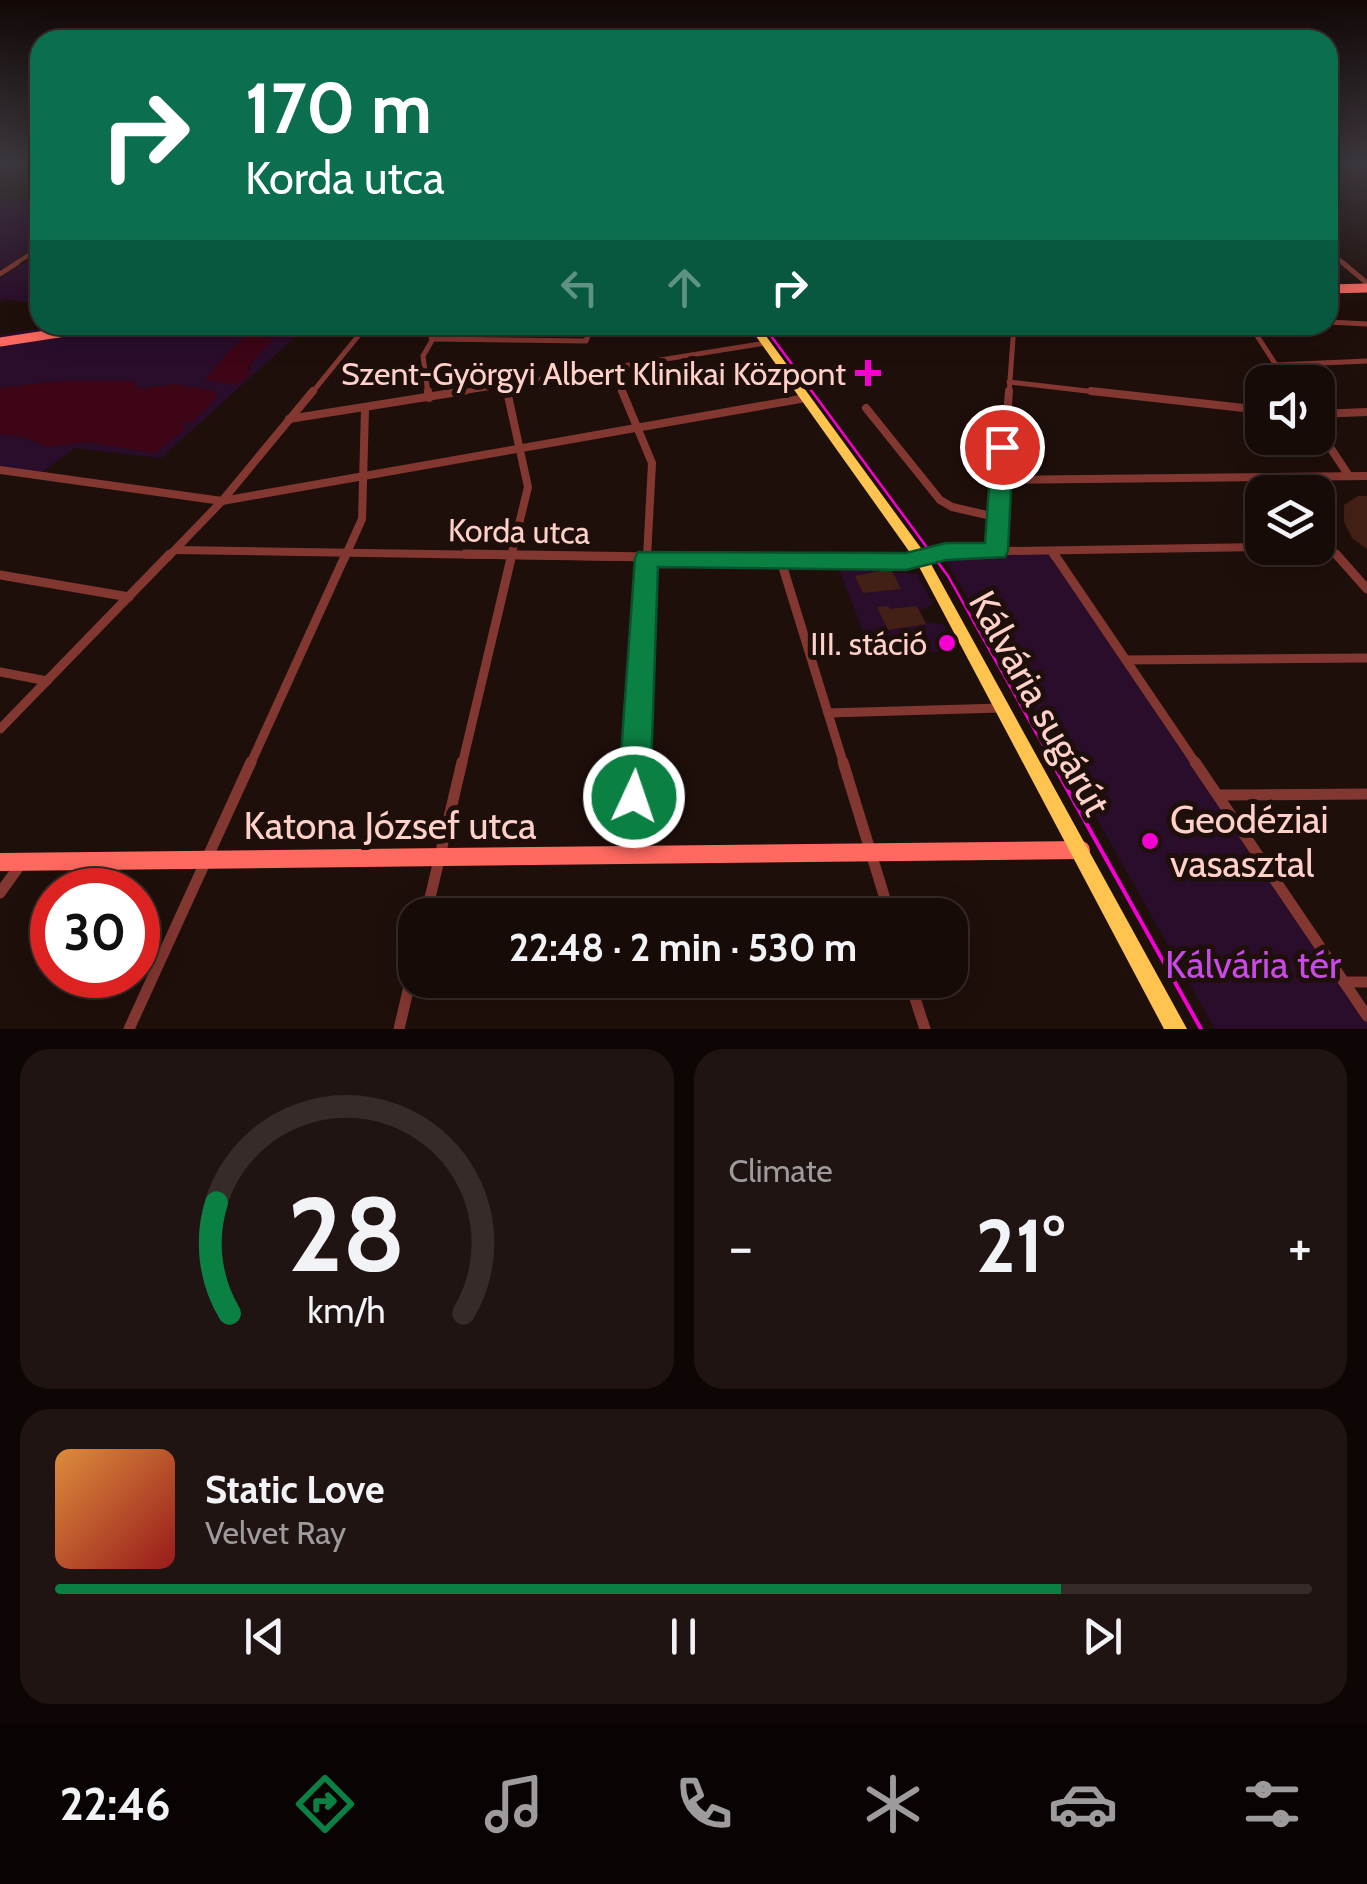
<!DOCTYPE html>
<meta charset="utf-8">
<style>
:root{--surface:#170b08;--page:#201412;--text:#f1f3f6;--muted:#9e9b9c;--line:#362b29;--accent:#0b8043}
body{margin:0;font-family:Cabin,sans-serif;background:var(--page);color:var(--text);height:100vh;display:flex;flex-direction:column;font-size:38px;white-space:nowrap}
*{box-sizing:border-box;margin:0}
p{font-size:32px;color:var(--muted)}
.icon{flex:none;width:55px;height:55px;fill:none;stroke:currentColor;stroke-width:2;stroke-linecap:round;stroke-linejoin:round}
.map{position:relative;height:1029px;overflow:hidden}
.panel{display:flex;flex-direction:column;gap:20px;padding:20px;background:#0d0604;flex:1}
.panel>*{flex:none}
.guide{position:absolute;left:30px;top:30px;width:1308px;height:305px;border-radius:30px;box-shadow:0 5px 25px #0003,0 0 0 2px var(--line);background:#0b6e4f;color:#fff;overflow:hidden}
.controls{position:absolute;left:1245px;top:365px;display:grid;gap:20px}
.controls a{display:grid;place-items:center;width:90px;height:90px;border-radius:20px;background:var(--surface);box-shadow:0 5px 25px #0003,0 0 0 2px var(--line);font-size:50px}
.speed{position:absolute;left:30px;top:868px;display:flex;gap:20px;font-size:50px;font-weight:700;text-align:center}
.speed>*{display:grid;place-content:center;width:130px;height:130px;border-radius:50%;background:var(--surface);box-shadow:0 5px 25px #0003,0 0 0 2px var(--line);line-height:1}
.speed .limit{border:15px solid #d22;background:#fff;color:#111}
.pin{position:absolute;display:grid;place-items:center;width:85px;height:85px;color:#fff;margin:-42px;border:5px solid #fff;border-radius:50%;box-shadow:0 2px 10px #0007}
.me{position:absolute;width:110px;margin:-55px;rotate:3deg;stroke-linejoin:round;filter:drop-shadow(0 0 8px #0008)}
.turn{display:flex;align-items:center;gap:35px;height:210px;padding:0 50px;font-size:45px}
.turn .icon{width:130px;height:130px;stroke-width:2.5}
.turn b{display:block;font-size:70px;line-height:85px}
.lanes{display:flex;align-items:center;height:95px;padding:0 50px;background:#0003;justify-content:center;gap:50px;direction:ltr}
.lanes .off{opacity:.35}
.big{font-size:75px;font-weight:700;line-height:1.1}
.panel .card{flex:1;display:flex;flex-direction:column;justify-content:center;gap:15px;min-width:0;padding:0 35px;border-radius:30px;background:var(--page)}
.panel .dial{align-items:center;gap:0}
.dial svg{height:260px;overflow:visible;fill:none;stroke:var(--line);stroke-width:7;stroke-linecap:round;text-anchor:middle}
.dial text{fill:var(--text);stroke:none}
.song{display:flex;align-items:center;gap:30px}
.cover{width:120px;height:120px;border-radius:15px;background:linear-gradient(135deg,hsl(30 70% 55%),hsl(0 70% 35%))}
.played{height:10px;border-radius:5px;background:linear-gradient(90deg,var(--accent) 80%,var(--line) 80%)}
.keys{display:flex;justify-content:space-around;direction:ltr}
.heat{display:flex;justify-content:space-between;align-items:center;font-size:55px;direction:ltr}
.panel .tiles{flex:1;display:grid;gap:20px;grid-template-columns:1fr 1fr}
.card:last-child{grid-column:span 2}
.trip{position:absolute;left:398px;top:898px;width:570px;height:100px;border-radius:30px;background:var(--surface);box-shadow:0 5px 25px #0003,0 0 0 2px var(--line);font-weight:700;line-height:100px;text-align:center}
.dock{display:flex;height:160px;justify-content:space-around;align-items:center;background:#090403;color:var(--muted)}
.dock .icon{width:70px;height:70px}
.dock .active{color:var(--accent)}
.dock b{font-size:45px;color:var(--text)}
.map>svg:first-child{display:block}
</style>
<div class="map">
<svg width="1367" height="1029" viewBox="0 0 1367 1029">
<rect width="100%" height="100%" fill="#1f0f0a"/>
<g fill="#2a0d2a" fill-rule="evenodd">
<path d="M 40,200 L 40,244 L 0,270 L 0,201 Z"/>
<path d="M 40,253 L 40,304 L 2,299 L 0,304 L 0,279 Z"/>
<path d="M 63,325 L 314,325 L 294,338 L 161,458 L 75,448 L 42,472 L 0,467 L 0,434 L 24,437 L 46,447 L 86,442 L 155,453 L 184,387 C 167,382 150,392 134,386 L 135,381 L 59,381 L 0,388 L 0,335 ZM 259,331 L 254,334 L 250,371 L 242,379 L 206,380 C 220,359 236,342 259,331 Z"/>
<path d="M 940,552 L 1052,552 L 1367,1016 L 1367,1029 L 1215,1029 L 1033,705 Z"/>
<path d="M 839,569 L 917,574 L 933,605 L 920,610 L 925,622 L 943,624 L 956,651 L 915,653 L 913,658 L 873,657 Z"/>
</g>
<g fill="#3e0517">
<path d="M 259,331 L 255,335 L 274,339 L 248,366 L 250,375 L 236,385 L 205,380 C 220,361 233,345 252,332 Z"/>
<path d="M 59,381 L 136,381 L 135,386 L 142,389 L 173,384 L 213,390 L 217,398 L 195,420 L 184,423 L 183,431 L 155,453 L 86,442 L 46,447 L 24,437 L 0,434 L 0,388 Z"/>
</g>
<g fill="#422015">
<path d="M 1358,496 L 1367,496 L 1367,549 L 1352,538 L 1344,522 L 1344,505 Z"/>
<path d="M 880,571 L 892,571 L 901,589 L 863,593 L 855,576 Z"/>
<path d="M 888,606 L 890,609 L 917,606 L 926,624 L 888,630 L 877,607 Z"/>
</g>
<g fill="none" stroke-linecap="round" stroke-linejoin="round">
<g stroke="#833731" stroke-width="4">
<path d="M 1328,250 L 1346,265"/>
<path d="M 13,265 L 40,248"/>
</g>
<g stroke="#833731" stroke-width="5">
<path d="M 1343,263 L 1367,283"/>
<path d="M 0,274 L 17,263"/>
<path d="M 1328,322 L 1367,324"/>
<path d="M 1250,325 L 1287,382"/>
<path d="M 431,339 L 586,341 L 592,325"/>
<path d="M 1277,365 L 1367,361"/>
<path d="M 613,369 L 623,394"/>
<path d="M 1009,382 L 1113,394"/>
<path d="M 506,386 L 508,394"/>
<path d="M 311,394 L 367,325"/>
<path d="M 428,394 L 423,356 L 441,325"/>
<path d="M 449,394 L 766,343"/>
<path d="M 1009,394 L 1014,325"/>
</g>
<g stroke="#833731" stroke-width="8">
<path d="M 428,391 L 429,398"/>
<path d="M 507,391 L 528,487 L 511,557"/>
<path d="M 622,391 L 652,463 L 647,557"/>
<path d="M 1091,391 L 1262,410"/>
<path d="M 866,408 L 940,500 L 952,507 L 996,517"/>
<path d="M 1318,414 L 1367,412"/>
<path d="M 289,419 L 464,391"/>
<path d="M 1318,429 L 1349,476"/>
<path d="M 0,470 L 222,501 L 806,398"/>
<path d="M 999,480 L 1367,476"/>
<path d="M 1264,480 L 1276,492"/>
<path d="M 1318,535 L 1338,557"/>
<path d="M 176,550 L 632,557"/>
<path d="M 996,551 L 1009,391"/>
<path d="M 1052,552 L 1055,557"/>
<path d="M 168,557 L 222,501 L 313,391"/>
<path d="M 345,557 L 362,519 L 365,409"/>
<path d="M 925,557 L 946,552 L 1262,547"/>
</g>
<g stroke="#833731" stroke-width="9">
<path d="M 465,554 L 907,561 L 936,554"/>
<path d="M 1054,554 L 1197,765"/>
<path d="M 1336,554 L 1367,589"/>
<path d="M 781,561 L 844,765"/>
<path d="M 0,575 L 129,597"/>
<path d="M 1126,660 L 1367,658"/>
<path d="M 0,672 L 47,681"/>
<path d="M 828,713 L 1001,708"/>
<path d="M 0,729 L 170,554"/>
<path d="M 250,765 L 346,554"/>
<path d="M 462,765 L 512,554"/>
<path d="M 635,765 L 647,554"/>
</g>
<g stroke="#833731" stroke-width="11">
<path d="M 843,762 L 890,915"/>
<path d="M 1195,762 L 1367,1016"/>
<path d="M 1218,795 L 1367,794"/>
<path d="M 630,855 L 635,762"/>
<path d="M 0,893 L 20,865"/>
<path d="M 426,915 L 462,762"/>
<path d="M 909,980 L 925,1029"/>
<path d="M 1344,982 L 1367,982"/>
<path d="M 129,1029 L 251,762"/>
<path d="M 399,1029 L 415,961"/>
</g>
<g stroke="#ff6960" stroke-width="9">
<path d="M 1328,289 L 1367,288"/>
<path d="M 0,342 L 111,325"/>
</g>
<path stroke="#ff6960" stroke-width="18" d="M 0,862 L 1081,850"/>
<path fill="#ffc450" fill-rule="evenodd" d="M 748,325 L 758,325 L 926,555 L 1187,1029 L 1164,1029 L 916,561 Z"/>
<path stroke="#f400d2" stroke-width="2.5" d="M 763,325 L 948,576 L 1054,765"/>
<path stroke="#f400d2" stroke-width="4" d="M 1052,762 L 1201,1029"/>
</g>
<linearGradient id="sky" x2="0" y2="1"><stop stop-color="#110806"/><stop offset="0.53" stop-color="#3c373e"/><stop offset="1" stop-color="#3c373e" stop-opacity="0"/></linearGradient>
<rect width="1367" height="308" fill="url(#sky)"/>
<path fill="#0b8043" stroke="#07532c" stroke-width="2.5" d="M 1002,441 L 1013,447 L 1008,551 L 1005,557 L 946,560 L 906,570 L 658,567 L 650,797 L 645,808 L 634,812 L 623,808 L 618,797 L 635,558 L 638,552 L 906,553 L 946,543 L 985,543 L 992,447 Z"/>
<g fill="#f400d2" stroke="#1f0f0a" stroke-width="4">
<path d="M863 358h10v10h10v10h-10v10h-10v-10h-10v-10h10z"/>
<circle cx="947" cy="643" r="10"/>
<circle cx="1150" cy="841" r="10"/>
</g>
<g text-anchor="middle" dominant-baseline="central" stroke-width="10" stroke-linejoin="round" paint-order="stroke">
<g font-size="32" fill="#ffd1c9" stroke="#1f0f0a" text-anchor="end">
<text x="846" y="373">Szent-Györgyi Albert Klinikai Központ</text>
<text x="927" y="643">III. stáció</text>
</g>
<g font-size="32" fill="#ffd1c9" stroke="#1f0f0a">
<text transform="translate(519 531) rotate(1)">Korda utca</text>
</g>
<g font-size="38" fill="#ffd1c9" stroke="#1f0f0a">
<text transform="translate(1040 703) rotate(61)">Kálvária sugárút</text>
<text x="390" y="825">Katona József utca</text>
</g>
<g font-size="38" fill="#ffd1c9" stroke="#1f0f0a" text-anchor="start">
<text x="1170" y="819">Geodéziai<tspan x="1170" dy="44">vasasztal</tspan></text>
</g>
<g font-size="38" fill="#c74ae9" stroke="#1f0f0a">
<text x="1253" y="964">Kálvária tér</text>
</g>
</g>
</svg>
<div class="controls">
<a><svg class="icon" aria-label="sound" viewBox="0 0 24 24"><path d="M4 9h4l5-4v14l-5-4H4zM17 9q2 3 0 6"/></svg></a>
<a><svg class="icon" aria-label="layers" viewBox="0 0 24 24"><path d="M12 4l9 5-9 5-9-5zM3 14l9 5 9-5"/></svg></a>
</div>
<div class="speed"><div class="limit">30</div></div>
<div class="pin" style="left:1002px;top:447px;background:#d93025"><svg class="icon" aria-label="arrive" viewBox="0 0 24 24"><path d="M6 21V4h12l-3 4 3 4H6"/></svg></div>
<svg class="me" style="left:634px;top:797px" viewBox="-20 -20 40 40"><circle r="17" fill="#0b8043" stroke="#fff" stroke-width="3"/><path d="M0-11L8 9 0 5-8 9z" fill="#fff"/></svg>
<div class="trip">22:48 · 2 min · 530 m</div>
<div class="guide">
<div class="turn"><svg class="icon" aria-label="right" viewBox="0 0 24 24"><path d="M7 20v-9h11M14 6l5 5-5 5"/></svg><div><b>170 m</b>Korda utca</div></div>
<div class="lanes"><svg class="icon off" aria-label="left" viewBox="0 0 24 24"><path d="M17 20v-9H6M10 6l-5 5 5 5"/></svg><svg class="icon off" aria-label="ahead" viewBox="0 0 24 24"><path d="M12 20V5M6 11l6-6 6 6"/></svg><svg class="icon" aria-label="right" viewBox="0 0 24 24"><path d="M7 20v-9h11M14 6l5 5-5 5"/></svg></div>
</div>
</div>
<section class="panel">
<div class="tiles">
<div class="card dial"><svg viewBox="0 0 100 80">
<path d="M14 69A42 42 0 1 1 86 69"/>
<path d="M14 69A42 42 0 0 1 10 35" stroke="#0b8043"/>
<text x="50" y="56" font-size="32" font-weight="700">28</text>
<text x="50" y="72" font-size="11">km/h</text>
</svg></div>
<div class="card"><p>Climate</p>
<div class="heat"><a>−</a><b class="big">21°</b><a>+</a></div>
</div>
<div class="card">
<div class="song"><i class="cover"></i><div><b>Static Love</b><p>Velvet Ray</p></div></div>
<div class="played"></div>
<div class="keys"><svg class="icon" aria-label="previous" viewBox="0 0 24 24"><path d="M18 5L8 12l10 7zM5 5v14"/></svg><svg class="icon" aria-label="pause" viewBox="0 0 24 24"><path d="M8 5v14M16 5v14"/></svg><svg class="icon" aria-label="next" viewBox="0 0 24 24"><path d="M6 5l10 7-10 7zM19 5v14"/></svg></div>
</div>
</div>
</section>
<nav class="dock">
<b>22:46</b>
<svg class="icon active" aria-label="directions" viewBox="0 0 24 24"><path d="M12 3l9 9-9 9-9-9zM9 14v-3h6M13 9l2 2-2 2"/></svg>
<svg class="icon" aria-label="music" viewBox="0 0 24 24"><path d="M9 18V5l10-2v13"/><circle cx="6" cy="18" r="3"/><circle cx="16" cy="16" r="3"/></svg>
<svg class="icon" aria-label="phone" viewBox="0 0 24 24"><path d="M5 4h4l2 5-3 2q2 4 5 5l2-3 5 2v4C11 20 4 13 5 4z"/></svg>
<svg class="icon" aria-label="climate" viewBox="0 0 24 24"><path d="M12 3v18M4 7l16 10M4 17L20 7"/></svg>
<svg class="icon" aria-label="car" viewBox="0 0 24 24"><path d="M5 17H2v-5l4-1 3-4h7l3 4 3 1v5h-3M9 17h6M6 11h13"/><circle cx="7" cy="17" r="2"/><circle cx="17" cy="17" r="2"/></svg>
<svg class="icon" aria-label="filters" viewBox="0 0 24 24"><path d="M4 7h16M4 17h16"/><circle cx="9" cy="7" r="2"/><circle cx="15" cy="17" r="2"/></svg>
</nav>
